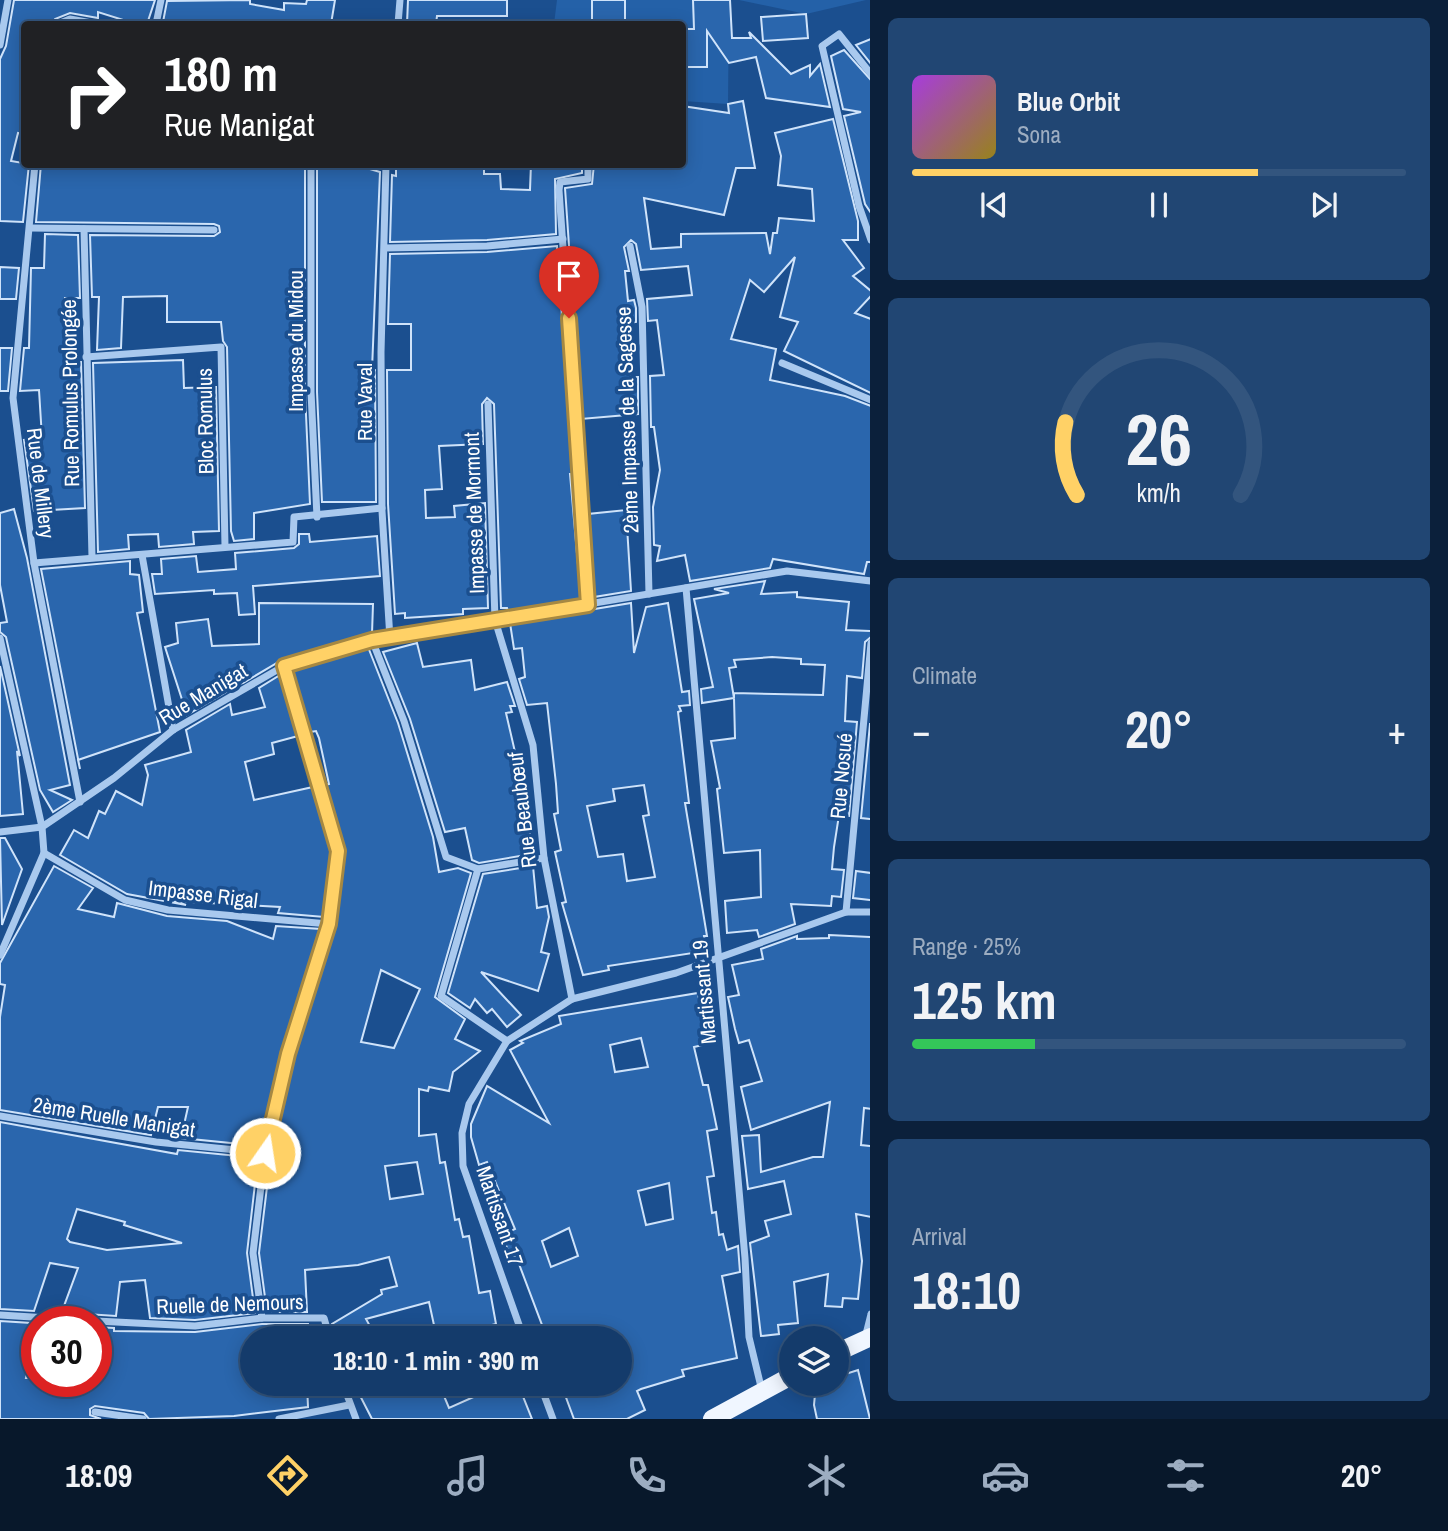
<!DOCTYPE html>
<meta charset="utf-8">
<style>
:root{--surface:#143b6b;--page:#214673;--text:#f1f3f6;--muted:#9dadc1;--line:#33557e;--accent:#ffd166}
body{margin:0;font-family:"Archivo Narrow",sans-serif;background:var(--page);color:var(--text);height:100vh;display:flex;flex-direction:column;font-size:26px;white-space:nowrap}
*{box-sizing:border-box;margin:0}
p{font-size:23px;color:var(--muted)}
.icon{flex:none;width:38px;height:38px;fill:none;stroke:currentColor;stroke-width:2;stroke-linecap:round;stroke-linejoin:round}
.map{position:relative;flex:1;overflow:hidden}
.details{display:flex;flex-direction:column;gap:18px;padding:18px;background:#0b203b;width:578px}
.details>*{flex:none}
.guide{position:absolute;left:21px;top:21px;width:665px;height:147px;border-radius:7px;box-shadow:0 4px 18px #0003,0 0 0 2px var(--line);background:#202124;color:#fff;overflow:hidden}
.buttons{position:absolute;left:779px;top:1326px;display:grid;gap:14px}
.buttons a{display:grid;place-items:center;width:70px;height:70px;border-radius:50%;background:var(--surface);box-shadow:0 4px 18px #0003,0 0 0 2px var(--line);font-size:35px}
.speed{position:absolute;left:21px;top:1306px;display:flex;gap:14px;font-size:35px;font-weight:700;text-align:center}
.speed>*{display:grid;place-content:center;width:91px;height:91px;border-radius:50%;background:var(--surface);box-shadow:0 4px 18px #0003,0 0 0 2px var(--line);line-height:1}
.speed .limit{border:10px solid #d22;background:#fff;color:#111}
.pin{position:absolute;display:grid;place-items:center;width:60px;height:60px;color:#fff;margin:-72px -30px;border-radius:50% 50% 50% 0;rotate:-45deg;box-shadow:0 0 7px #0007}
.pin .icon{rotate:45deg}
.me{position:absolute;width:77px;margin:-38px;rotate:13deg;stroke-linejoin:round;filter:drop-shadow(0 0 5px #0008)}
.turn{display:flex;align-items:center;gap:24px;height:147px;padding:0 28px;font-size:32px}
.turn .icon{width:91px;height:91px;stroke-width:2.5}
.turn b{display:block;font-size:49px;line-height:60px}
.big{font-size:52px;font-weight:700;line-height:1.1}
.details .tile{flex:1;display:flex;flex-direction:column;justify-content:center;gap:10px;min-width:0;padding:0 24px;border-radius:10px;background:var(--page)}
.details .dial{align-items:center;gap:0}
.dial svg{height:182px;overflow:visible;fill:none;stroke:var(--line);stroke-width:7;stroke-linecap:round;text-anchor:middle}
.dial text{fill:var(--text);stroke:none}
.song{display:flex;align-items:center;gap:21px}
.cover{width:84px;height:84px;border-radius:10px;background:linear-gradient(135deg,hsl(280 70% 55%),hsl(50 70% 35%))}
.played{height:7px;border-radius:4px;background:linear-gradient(90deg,var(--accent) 70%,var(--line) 70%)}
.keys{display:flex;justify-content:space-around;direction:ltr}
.heat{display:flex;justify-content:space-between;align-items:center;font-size:38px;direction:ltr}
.charge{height:10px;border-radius:5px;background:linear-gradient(90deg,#34c759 25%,var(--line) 0)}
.trip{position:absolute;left:240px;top:1326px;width:392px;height:70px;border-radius:35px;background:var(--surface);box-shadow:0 4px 18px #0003,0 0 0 2px var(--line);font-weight:700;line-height:70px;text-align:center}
.tab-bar{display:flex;height:112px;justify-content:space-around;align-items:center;background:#08182b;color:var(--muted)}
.tab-bar .icon{width:49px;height:49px}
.tab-bar .selected{color:var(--accent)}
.tab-bar b{font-size:32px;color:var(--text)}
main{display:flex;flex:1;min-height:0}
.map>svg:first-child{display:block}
</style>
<main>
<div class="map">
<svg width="871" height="1419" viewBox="0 0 871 1419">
<rect width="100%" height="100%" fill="#1b4f8f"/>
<g fill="#2461a8">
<path d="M 557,0 L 729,0 L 728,104 L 683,101 L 682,24 L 554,24 Z"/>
<path d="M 739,0 L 866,0 L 806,14 Z"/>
</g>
<g fill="#2a66ad" stroke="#cfe3fa" stroke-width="2" fill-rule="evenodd">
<path d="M 14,0 L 155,0 L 147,24 L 136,24 L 98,12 L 98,18 L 70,13 L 55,19 L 52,24 L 24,24 L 24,134 L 18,133 L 11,161 L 29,164 L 23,222 L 0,221 L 0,59 L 6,46 Z"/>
<path d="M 250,0 L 250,4 L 284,10 L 284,3 L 306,4 L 307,0 L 335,0 L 331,24 L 163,22 L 167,1 Z"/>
<path d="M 408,0 L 507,0 L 507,16 L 437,16 L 436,24 L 407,24 Z"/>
<rect x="592" y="0" width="33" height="24"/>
<path d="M 693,0 L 730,0 L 732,38 L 751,38 L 749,32 L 791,74 L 810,65 L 810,76 L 820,64 L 830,107 L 766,98 L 756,57 L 729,63 L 707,31 L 707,67 L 682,67 L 682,29 L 694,29 Z"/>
<path d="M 806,14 L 808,38 L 763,41 L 761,17 Z"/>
<path d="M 871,39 L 871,64 L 856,45 Z"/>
<path d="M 844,50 L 871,80 L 871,213 L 865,204 L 844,116 L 861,112 L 843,109 L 831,56 Z"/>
<path d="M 743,101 L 755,168 L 736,168 L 724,215 L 644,198 L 651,249 L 681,247 L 681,234 L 766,233 L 770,254 L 773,233 L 777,233 L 779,218 L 814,221 L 812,189 L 778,185 L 781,156 L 775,133 L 833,119 L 858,221 L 858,240 L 843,240 L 864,268 L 853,276 L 871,291 L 871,296 L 855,313 L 871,319 L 871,393 L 784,351 L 798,322 L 780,317 L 795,257 L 764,292 L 750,280 L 731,339 L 776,349 L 770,380 L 845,396 L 871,406 L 871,562 L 867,562 L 864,574 L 773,559 L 770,568 L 690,581 L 685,555 L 657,561 L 660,546 L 654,545 L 653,507 L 660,470 L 654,427 L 651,427 L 650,376 L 664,375 L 657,320 L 648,321 L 647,299 L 692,295 L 688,266 L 641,270 L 636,244 L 631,240 L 624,247 L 629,271 L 625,271 L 628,301 L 634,300 L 636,308 L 636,322 L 629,323 L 627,329 L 631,377 L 638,377 L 638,414 L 581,419 L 565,188 L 592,184 L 594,164 L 682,164 L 682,106 L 729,113 L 728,104 Z"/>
<path d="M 41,164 L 305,164 L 305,392 L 310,504 L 254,513 L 254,539 L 234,541 L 231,531 L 227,347 L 223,341 L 221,322 L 167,322 L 167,296 L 123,297 L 121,348 L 97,350 L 99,297 L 92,297 L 90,235 L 214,236 L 220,232 L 219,226 L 214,224 L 36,222 Z"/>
<path d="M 317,164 L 353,164 L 380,172 L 372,370 L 375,370 L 376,502 L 322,502 L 317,392 Z"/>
<path d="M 396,164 L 484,164 L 484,174 L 500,174 L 501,189 L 530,190 L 531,164 L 582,164 L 582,173 L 555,179 L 556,234 L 487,240 L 390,242 L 392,175 L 396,176 Z"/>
<path d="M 45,234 L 78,235 L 80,298 L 65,298 L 66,349 L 66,363 L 81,362 L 85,508 L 34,511 L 24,440 L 42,438 L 39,390 L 20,391 L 24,348 L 29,348 L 31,268 L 44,268 Z"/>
<path d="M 557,246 L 573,474 L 570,474 L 581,599 L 508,611 L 507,608 L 501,608 L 494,404 L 487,398 L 482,404 L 483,444 L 439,446 L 442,489 L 425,490 L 426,518 L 455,517 L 454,506 L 485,503 L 488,608 L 463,609 L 463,614 L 420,617 L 405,618 L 405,613 L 395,614 L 388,504 L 387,370 L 411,370 L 411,324 L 388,324 L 390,254 L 487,252 Z"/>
<path d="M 0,267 L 19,268 L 16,299 L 0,299 Z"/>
<path d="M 0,348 L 12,348 L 8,391 L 0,391 Z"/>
<path d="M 183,360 L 184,388 L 216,387 L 219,531 L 193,532 L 194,544 L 159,547 L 158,534 L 128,535 L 129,549 L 98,552 L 93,363 Z"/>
<path d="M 14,509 L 27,558 L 70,785 L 50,790 L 72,800 L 53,812 L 40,790 L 6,637 L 0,632 L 0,623 L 7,622 L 0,585 L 0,513 Z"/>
<path d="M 626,510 L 631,591 L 594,597 L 588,514 Z"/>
<path d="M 299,534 L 309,534 L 310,542 L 377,536 L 380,576 L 253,586 L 255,614 L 239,615 L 237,593 L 214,594 L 214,590 L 155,594 L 152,574 L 162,574 L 161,559 L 196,556 L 198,572 L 236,569 L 235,553 L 294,548 L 299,544 Z"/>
<path d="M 130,561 L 130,574 L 139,575 L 143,612 L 137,613 L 160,732 L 78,760 L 80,769 L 41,569 Z"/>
<path d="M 765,581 L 761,594 L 797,592 L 797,597 L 849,602 L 846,630 L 871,631 L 871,637 L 865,642 L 862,678 L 847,676 L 845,721 L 857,722 L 849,816 L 839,815 L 834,847 L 832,869 L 844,870 L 841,897 L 832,896 L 831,906 L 791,904 L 795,924 L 759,937 L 757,930 L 727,933 L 725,901 L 761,897 L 760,850 L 724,853 L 717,789 L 720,788 L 711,741 L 735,738 L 734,698 L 702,703 L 701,689 L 713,687 L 694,599 L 729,593 L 714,589 ZM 772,657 L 801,659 L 801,664 L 825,665 L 823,695 L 734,693 L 734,698 L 729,668 L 736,667 L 734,660 Z"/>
<path d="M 259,603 L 373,604 L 372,634 L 282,660 L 243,683 L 224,687 L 226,692 L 187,715 L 165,647 L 178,643 L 176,623 L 208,619 L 212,646 L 259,644 Z"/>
<path d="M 631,603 L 634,653 L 646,607 L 668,603 L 682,692 L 689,691 L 690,705 L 679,706 L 681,711 L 678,712 L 689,803 L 685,803 L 707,936 L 704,936 L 706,951 L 608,966 L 609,970 L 583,975 L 562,903 L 566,902 L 555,852 L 561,850 L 554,814 L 558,813 L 556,784 L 547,703 L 527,705 L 519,679 L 525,677 L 522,648 L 514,649 L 510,623 ZM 644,785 L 649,815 L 643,816 L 655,877 L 627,881 L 623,854 L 598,857 L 587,806 L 615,801 L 613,789 Z"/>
<path d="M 417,643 L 423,667 L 471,660 L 475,690 L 507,682 L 515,706 L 510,706 L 512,712 L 506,713 L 527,804 L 532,854 L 479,863 L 472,860 L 465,828 L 445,832 L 410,719 L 383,652 Z"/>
<path d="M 368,647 L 398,723 L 433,837 L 439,872 L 458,868 L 471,873 L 435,997 L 465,1019 L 455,1039 L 480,1051 L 453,1072 L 449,1091 L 429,1087 L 428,1091 L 419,1089 L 419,1136 L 436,1134 L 440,1163 L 445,1162 L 455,1220 L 459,1219 L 463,1237 L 469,1236 L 479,1293 L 490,1291 L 496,1324 L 479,1328 L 481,1339 L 437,1339 L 429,1302 L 366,1319 L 377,1339 L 345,1339 L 338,1327 L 333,1328 L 332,1324 L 382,1294 L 381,1290 L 397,1286 L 389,1257 L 358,1265 L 305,1270 L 307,1312 L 267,1312 L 259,1253 L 271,1154 L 294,1056 L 335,926 L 344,852 L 325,785 L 329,784 L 319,738 L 316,731 L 310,732 L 292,670 ZM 381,970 L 420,989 L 394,1048 L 361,1042 ZM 417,1162 L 423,1194 L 390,1199 L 385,1166 Z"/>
<path d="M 0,666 L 20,756 L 17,751 L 23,814 L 0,816 Z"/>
<path d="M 280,675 L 298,736 L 272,743 L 274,754 L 245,762 L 254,800 L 313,787 L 332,851 L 324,917 L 278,913 L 280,907 L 174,901 L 186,905 L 127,894 L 60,855 L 74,830 L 88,838 L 99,811 L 105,814 L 116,791 L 142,805 L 148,775 L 145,765 L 191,752 L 186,730 L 230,704 L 232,715 L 265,707 L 259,688 Z"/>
<path d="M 870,724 L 871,724 L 871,819 L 861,818 Z"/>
<path d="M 0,838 L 5,838 L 22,869 L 2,925 Z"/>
<path d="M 54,866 L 93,888 L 78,909 L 114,917 L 117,903 L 167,916 L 227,921 L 273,939 L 276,926 L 321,929 L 282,1052 L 260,1146 L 181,1138 L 188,1107 L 158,1107 L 151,1135 L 0,1110 L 0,1017 L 5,985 L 0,984 L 0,963 Z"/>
<path d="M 533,866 L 537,908 L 547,906 L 549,917 L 541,952 L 549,954 L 538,991 L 481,972 L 521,1015 L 507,1027 L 492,1009 L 487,1013 L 475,999 L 470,1008 L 448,993 L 483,874 Z"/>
<path d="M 856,871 L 871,873 L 871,900 L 853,898 Z"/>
<path d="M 829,935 L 871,937 L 871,1109 L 864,1108 L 861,1145 L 871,1146 L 871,1217 L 856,1214 L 862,1261 L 858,1299 L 843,1298 L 842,1307 L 825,1306 L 828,1274 L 794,1282 L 798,1323 L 778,1325 L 779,1334 L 761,1336 L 750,1243 L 769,1236 L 765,1221 L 791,1214 L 784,1181 L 748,1189 L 742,1136 L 759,1135 L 761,1172 L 813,1157 L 823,1157 L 830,1102 L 751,1130 L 741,1087 L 762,1081 L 749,1040 L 739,1043 L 735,1029 L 728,997 L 739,995 L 732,965 L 763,959 L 761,949 L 797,936 L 797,939 L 829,938 Z"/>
<path d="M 698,993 L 707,1044 L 694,1047 L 703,1085 L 708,1085 L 717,1129 L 707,1131 L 714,1176 L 707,1177 L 712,1213 L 716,1212 L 719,1235 L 723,1234 L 727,1250 L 738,1246 L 740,1272 L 722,1276 L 737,1358 L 682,1370 L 684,1376 L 641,1389 L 637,1391 L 645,1410 L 627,1419 L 574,1419 L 561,1384 L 620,1384 L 620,1339 L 543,1339 L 539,1326 L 542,1325 L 516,1256 L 511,1258 L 502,1235 L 515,1229 L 487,1162 L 479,1165 L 471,1137 L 471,1124 L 487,1086 L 549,1123 L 510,1050 L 523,1043 L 520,1041 L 561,1024 L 559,1016 ZM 641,1038 L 648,1067 L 615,1072 L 610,1045 ZM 669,1183 L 673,1219 L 646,1225 L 638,1191 ZM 569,1228 L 578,1256 L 551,1267 L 542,1241 Z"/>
<path d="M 0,1122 L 177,1154 L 178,1150 L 258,1158 L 247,1253 L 255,1313 L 195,1320 L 150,1318 L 145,1280 L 120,1282 L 116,1316 L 86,1314 L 64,1306 L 78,1268 L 50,1263 L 34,1311 L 0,1309 ZM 77,1209 L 125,1222 L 124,1225 L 182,1243 L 107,1250 L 70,1242 L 67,1239 Z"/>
<path d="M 0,1321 L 31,1323 L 29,1328 L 37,1330 L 26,1378 L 36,1378 L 36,1381 L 97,1381 L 96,1327 L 114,1328 L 114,1331 L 195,1332 L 262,1324 L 308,1324 L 309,1339 L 252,1339 L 252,1384 L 307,1384 L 308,1407 L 234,1416 L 149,1419 L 144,1413 L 95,1406 L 90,1409 L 90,1415 L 101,1419 L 0,1419 Z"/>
<path d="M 858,1370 L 870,1419 L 817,1419 L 814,1405 L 816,1384 L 836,1384 L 836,1377 Z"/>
<path d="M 354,1384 L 439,1384 L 449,1408 L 487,1391 L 518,1384 L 532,1419 L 372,1419 Z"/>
</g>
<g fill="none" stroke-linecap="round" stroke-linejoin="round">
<g stroke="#a9c9ee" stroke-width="7">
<path d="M 58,24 L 70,19 L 97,24"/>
<path d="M 156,24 L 161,0"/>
<path d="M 398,24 L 400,0"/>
<path d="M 0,45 L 8,0"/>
<path d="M 871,74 L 839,34 L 822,46 L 859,206 L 871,240"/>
<path d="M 35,164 L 13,398 L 34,563 L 80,802"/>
<path d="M 311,164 L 311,392 L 317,517"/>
<path d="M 386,164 L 381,352 L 382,511 L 390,639"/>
<path d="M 30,228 L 214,230"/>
<path d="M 84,229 L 92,557"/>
<path d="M 630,246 L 642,307 L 649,594"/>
<path d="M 385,248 L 487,246 L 563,239"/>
<path d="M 86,357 L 221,347 L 225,546"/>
<path d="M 782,363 L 871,400"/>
<path d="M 488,404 L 495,620 L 533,745 L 544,858 L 572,999"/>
<path d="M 142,555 L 173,730"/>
<path d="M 34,563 L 293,542 L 294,517 L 382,508"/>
<path d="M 686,588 L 745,1258 L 749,1337 L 762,1391"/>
<path d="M 588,605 L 559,190 L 560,182 L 588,179 L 588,164"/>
<path d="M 0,638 L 42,827 L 0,832"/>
<path d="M 372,640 L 404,721 L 446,857 L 478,869"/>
<path d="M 44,853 L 125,900 L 168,910 L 329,924"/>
<path d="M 846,912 L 871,643"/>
<path d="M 0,955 L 44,853 L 42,827 L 114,778 L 173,730 L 284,666 L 372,640 L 787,571 L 871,581"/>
<path d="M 507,1041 L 441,996 L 478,869 L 544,858"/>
<path d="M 0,1116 L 156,1142 L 265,1153"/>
<path d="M 0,1315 L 96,1321"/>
<path d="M 262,1318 L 253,1253 L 265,1153 L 288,1054 L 329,924 L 338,851 L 284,666"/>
<path d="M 96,1321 L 195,1326 L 262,1318 L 324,1318 L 330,1339"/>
<path d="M 865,1338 L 871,1314"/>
<path d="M 524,1339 L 463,1166 L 462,1133 L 469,1104 L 507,1041 L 572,999 L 676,973 L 846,912 L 871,912"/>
<path d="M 343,1384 L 356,1419"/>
<path d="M 540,1384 L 553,1419"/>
<path d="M 95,1412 L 143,1419"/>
<path d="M 279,1419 L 349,1405"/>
</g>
<g stroke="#f0f6ff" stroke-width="18">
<path d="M 836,1353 L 871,1337"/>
<path d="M 712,1419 L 791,1376"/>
</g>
</g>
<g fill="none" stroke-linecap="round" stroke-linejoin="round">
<defs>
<path id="route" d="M 265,1153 L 288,1054 L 329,924 L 338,851 L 284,666 L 372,640 L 588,605 L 569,318"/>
</defs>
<use href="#route" stroke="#a68842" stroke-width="18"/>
<use href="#route" stroke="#ffd166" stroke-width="12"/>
</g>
<g text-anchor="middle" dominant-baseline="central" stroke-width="7" stroke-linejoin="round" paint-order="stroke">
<g font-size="21" fill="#fff" stroke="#1b4f8f">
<text transform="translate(295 341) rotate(-90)">Impasse du Midou</text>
<text transform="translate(70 393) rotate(-91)">Rue Romulus Prolongée</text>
<text transform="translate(364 402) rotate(-90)">Rue Vaval</text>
<text transform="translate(627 420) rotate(-92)">2ème Impasse de la Sagesse</text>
<text transform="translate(205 421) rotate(-91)">Bloc Romulus</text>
<text transform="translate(41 483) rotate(83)">Rue de Millery</text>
<text transform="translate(474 513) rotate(-92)">Impasse de Mormont</text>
<text transform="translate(203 694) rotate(-31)">Rue Manigat</text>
<text transform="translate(841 776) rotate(-85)">Rue Nosué</text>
<text transform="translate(522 810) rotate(-97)">Rue Beaubœuf</text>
<text transform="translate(203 894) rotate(7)">Impasse Rigal</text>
<text transform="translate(704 992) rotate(-95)">Martissant 19</text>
<text transform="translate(114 1117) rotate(9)">2ème Ruelle Manigat</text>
<text transform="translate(500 1216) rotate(71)">Martissant 17</text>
<text transform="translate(230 1304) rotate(-2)">Ruelle de Nemours</text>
</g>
</g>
</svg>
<div class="buttons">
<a><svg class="icon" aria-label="layers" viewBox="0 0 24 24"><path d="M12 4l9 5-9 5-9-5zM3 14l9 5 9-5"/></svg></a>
</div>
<div class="speed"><div class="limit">30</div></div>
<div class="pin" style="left:569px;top:318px;background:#d93025"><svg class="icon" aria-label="arrive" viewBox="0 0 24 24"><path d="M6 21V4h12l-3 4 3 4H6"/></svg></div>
<svg class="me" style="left:265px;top:1153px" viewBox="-20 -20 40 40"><circle r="17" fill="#ffd166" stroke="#fff" stroke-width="3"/><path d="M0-11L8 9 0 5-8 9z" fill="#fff"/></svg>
<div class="trip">18:10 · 1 min · 390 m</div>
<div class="guide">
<div class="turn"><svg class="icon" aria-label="right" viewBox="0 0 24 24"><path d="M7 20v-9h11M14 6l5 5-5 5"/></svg><div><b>180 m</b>Rue Manigat</div></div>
</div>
</div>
<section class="details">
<div class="tile">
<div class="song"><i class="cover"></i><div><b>Blue Orbit</b><p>Sona</p></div></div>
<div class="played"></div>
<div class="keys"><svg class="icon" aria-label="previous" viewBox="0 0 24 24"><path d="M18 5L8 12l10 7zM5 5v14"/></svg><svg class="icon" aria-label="pause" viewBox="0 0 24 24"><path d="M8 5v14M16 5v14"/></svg><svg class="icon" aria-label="next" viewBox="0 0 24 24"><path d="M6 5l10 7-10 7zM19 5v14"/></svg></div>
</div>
<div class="tile dial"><svg viewBox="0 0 100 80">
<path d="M14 69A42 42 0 1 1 86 69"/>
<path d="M14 69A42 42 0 0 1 9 37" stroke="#ffd166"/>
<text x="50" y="56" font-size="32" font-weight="700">26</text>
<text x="50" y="72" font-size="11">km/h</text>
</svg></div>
<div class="tile"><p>Climate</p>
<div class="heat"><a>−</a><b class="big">20°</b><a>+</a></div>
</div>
<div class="tile"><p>Range · 25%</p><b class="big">125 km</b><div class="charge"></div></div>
<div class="tile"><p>Arrival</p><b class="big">18:10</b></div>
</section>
</main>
<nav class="tab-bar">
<b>18:09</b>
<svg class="icon selected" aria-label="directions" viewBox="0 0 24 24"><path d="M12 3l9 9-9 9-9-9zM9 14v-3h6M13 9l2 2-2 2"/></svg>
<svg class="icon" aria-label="music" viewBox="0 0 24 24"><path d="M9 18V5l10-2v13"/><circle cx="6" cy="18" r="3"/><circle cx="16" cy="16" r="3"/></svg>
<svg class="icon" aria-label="phone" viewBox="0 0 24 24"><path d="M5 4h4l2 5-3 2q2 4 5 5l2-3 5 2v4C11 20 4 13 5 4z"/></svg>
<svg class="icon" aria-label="climate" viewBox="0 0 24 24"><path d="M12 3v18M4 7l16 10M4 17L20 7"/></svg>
<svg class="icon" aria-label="car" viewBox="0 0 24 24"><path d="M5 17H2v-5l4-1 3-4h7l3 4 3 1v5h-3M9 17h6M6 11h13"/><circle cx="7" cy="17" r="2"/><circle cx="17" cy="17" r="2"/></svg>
<svg class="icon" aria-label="filters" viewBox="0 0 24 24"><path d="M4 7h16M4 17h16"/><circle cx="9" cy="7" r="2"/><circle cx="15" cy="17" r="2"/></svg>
<b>20°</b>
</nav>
